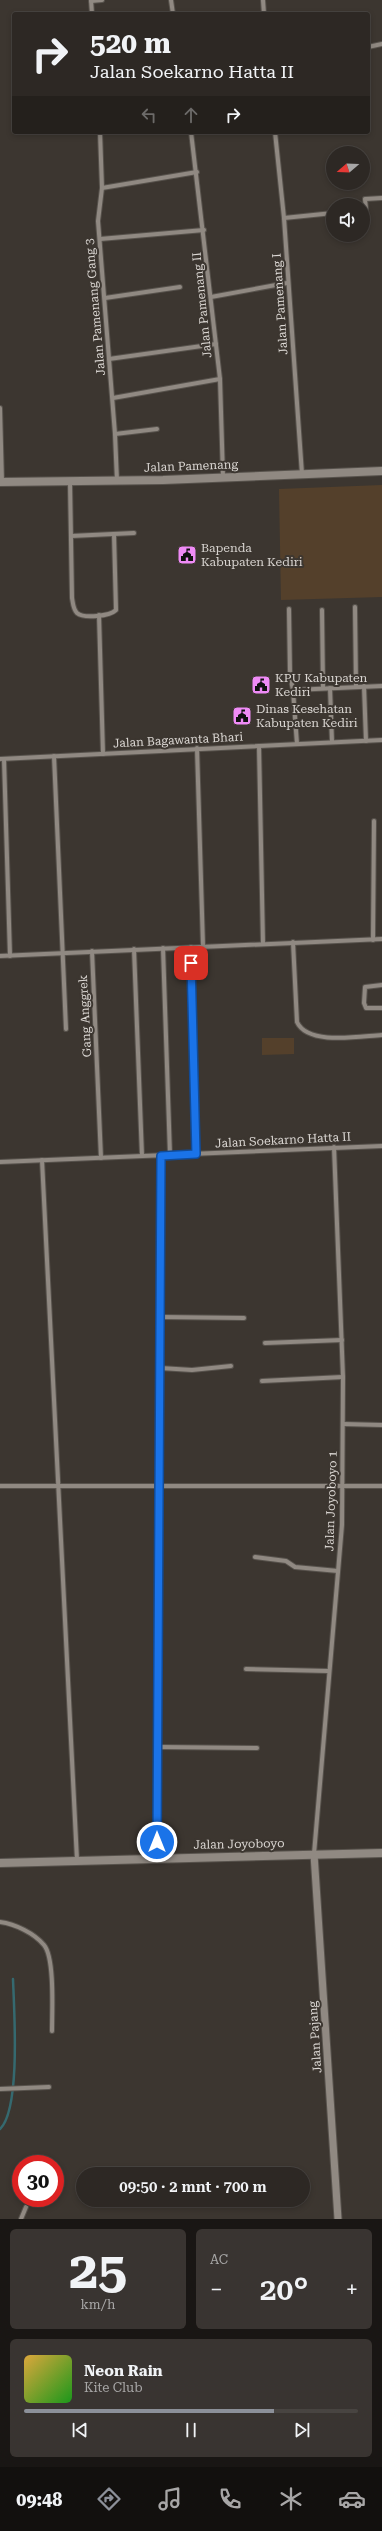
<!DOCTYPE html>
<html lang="id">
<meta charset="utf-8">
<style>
:root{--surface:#2d2824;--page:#393431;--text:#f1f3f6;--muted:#a7a6a6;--line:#484441;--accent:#8c9099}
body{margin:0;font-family:"Roboto Serif",serif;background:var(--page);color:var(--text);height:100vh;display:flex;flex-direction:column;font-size:15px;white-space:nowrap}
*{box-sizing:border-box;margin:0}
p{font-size:13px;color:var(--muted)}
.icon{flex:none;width:22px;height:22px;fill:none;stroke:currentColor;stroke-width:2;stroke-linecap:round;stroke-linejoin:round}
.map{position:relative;height:2219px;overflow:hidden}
.sheet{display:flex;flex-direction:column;gap:10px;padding:10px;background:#191614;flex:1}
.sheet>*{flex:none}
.hud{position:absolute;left:12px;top:12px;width:358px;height:122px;border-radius:4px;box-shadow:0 2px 6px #0003,0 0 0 1px var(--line);background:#2d2824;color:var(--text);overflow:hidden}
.needle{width:26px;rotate:251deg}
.buttons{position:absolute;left:326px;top:146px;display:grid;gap:8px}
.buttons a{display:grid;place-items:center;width:44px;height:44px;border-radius:50%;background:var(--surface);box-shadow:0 2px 6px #0003,0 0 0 1px var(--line);font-size:20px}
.speed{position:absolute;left:12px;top:2155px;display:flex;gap:8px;font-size:20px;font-weight:700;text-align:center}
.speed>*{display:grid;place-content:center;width:52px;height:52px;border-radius:50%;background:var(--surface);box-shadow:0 2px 6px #0003,0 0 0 1px var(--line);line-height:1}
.speed .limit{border:6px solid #d22;background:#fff;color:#111}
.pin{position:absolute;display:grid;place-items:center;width:34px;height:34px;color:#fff;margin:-17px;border-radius:8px;box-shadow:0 2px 6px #0006}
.me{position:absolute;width:44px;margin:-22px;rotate:0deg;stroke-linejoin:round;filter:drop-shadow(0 0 3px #0008)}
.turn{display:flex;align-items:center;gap:14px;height:84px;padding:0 12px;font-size:18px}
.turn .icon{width:52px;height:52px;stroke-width:2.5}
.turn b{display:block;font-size:28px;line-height:34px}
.lanes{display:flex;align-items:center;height:38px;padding:0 12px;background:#0003;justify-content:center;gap:20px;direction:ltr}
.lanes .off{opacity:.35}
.big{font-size:30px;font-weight:600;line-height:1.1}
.sheet .tile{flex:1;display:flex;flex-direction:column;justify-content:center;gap:6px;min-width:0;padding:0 14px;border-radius:6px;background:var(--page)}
.sheet .dial{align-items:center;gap:0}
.dial b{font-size:52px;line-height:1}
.song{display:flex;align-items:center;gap:12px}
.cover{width:48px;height:48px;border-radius:6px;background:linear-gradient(135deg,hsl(40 70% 55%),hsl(120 70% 35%))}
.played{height:4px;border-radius:2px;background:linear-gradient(90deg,var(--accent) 75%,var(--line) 75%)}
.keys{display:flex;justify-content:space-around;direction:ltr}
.heat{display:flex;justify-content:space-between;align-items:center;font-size:22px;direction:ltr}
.sheet .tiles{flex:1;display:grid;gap:10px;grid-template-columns:1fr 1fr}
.tile:last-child{grid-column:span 2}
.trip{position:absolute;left:76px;top:2167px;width:234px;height:40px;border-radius:20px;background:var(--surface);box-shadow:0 2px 6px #0003,0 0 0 1px var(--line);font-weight:600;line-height:40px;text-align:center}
.tabs{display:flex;height:64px;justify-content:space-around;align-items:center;background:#12100e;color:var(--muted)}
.tabs .icon{width:28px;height:28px}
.tabs .on{color:var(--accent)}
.tabs b{font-size:18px;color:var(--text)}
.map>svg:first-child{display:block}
</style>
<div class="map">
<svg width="382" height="2219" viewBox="0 0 382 2219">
<rect width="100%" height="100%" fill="#3c3630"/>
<g fill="#54402b">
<path d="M 382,485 L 382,597 L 281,600 L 279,489 Z"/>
<path d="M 262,1038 L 294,1038 L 294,1054 L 262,1055 Z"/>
</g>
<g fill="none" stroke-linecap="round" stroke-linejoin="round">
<path stroke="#35696f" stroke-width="2.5" d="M 0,2129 C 21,2109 14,2009 13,1979"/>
<defs>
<g id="minor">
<path d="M 91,0 L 92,14"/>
<path d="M 171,0 L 173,14"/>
<path d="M 263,0 L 264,14"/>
<path d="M 91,1 L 102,0"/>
<path d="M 368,47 L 382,44"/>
<path d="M 100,132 L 102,188 L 98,221 L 115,434 L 117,481"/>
<path d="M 191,132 L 220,379 L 223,477"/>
<path d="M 275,132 L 284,218 L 302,474"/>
<path d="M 102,188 L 197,172"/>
<path d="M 363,209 L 366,209 L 365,199 L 382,198"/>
<path d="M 284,218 L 333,213"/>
<path d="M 100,239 L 204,230"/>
<path d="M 211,297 L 287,283"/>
<path d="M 105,298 L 180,287"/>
<path d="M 109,359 L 216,344"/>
<path d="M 113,398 L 220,379"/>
<path d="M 0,408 L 2,482"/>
<path d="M 115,434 L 157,429"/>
<path d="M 70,482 L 72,598 C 73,603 73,609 77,613 C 84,619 110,616 116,610 L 114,534"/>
<path d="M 71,536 L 134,533"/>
<path d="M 355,607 L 356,686"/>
<path d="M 289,609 L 290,675 L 293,690 L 297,744"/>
<path d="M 322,610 L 323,688"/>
<path d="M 99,615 L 103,754"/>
<path d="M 364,686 L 366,741"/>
<path d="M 330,688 L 332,742"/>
<path d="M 293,690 L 382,686"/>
<path d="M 259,746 L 263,944"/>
<path d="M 197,748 L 203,946"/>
<path d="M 54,756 L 66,1029"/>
<path d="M 0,759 L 382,740"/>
<path d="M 4,759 L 10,956"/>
<path d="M 373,940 L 374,821"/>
<path d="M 293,942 L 297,1022 C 308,1046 361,1036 382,1035"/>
<path d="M 191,947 L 196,1154"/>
<path d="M 163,948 L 170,1155"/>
<path d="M 134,949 L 142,1156"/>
<path d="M 92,951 L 101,1158"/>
<path d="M 0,956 L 382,939"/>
<path d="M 382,985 L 365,987 L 364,1003 L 366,1008 L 382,1008"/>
<path d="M 42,1160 L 77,1860"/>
<path d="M 0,1162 L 382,1146"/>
<path d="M 160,1317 L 244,1318"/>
<path d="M 265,1343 L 342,1340"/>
<path d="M 160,1368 L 192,1370 L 231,1366"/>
<path d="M 262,1381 L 343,1377"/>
<path d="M 343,1424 L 382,1425"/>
<path d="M 0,1486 L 382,1486"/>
<path d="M 255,1557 L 286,1561 L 295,1567 L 338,1571"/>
<path d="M 246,1669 L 328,1671"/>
<path d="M 158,1747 L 257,1748"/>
<path d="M 314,1854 L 342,1525 L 343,1377 L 334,1147"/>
<path d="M 157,1857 L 161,1156"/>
<path d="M 0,1922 C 15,1924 34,1933 44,1945 C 55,1958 52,2013 52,2031"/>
<path d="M 0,2089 L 49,2087"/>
<path d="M 21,2219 L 26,2207"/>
</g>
<path id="tertiary" d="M 314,1854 L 338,2219"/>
<g id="secondary">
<path d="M 0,482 L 163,480 L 382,471"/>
<path d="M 0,1863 L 382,1853"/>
</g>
</defs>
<use href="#minor" stroke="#57524c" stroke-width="6"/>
<use href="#tertiary" stroke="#57524c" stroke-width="9"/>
<use href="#secondary" stroke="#57524c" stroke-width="10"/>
<use href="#minor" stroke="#908982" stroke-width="4"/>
<use href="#tertiary" stroke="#908982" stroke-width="7"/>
<use href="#secondary" stroke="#908982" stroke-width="8"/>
</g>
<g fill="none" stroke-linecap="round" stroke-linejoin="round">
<defs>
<path id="route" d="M 157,1842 L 161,1156 L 196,1154 L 191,963"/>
</defs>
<use href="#route" stroke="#114b97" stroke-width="10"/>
<use href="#route" stroke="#1a73e8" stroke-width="7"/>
</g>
<defs>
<symbol id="civic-square" viewBox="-11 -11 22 22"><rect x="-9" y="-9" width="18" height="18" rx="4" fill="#ef8bf6" stroke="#3c3630"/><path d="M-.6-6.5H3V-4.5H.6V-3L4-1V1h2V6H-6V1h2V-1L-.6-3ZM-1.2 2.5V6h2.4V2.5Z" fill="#111"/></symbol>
</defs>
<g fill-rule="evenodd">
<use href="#civic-square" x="176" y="544" width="22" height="22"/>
<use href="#civic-square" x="250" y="674" width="22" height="22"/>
<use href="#civic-square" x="231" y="705" width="22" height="22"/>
</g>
<g text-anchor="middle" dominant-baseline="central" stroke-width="4" stroke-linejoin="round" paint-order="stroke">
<g font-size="12" fill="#dbd7d3" stroke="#3c3630">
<text transform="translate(280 304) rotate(-94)">Jalan Pamenang I</text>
<text transform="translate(202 305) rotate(-96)">Jalan Pamenang II</text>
<text transform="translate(95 307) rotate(-95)">Jalan Pamenang Gang 3</text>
<text transform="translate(191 466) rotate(-2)">Jalan Pamenang</text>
<text transform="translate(178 740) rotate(-3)">Jalan Bagawanta Bhari</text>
<text transform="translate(85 1016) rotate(-93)">Gang Anggrek</text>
<text transform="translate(283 1140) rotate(-3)">Jalan Soekarno Hatta II</text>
<text transform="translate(331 1501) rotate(-88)">Jalan Joyoboyo 1</text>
<text transform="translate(239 1844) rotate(-1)">Jalan Joyoboyo</text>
<text transform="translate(315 2037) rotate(-94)">Jalan Pajang</text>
</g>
<g font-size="12" fill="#dbd7d3" stroke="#3c3630" text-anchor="start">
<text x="201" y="548">Bapenda<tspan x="201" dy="14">Kabupaten Kediri</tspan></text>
<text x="275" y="678">KPU Kabupaten<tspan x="275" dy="14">Kediri</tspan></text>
<text x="256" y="709">Dinas Kesehatan<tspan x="256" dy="14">Kabupaten Kediri</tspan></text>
</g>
</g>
</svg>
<div class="buttons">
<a><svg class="needle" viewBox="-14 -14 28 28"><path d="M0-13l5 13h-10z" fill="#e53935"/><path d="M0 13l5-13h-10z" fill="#a7a6a6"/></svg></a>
<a><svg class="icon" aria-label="sound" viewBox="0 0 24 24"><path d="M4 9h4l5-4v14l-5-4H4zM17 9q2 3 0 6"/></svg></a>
</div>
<div class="speed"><div class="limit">30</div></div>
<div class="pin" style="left:191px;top:963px;background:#d93025"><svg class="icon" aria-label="arrive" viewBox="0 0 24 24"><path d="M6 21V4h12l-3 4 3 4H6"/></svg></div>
<svg class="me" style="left:157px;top:1842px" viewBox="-20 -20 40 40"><circle r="17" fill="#1a73e8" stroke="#fff" stroke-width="3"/><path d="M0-11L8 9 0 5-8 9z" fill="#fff"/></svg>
<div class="trip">09:50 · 2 mnt · 700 m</div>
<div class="hud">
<div class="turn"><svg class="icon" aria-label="right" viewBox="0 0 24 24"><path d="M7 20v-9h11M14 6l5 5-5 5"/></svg><div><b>520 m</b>Jalan Soekarno Hatta II</div></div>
<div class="lanes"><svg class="icon off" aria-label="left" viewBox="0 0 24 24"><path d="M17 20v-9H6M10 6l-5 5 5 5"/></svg><svg class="icon off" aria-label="ahead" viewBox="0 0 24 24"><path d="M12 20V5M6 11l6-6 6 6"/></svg><svg class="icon" aria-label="right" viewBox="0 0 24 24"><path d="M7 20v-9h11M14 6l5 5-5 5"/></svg></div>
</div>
</div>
<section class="sheet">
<div class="tiles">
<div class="tile dial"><b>25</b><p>km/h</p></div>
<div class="tile"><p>AC</p>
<div class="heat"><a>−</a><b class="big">20°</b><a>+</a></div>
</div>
<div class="tile">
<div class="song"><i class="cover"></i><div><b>Neon Rain</b><p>Kite Club</p></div></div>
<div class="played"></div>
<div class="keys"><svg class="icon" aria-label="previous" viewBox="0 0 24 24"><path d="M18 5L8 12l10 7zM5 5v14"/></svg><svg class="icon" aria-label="pause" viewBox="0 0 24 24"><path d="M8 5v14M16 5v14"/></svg><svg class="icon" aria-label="next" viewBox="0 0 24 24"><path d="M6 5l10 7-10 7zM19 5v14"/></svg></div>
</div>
</div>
</section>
<nav class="tabs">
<b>09:48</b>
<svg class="icon on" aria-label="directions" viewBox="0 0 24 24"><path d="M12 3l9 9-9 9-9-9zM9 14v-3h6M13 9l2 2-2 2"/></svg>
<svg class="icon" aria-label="music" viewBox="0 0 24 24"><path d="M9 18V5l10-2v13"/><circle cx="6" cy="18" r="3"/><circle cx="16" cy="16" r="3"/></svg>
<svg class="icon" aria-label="phone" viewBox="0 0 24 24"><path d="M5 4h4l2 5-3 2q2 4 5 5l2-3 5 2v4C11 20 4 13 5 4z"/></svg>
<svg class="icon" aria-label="climate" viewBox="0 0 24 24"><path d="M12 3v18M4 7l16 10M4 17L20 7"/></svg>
<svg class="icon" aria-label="car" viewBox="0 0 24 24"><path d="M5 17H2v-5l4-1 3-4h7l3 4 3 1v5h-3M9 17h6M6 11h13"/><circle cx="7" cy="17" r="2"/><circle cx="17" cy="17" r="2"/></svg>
</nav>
